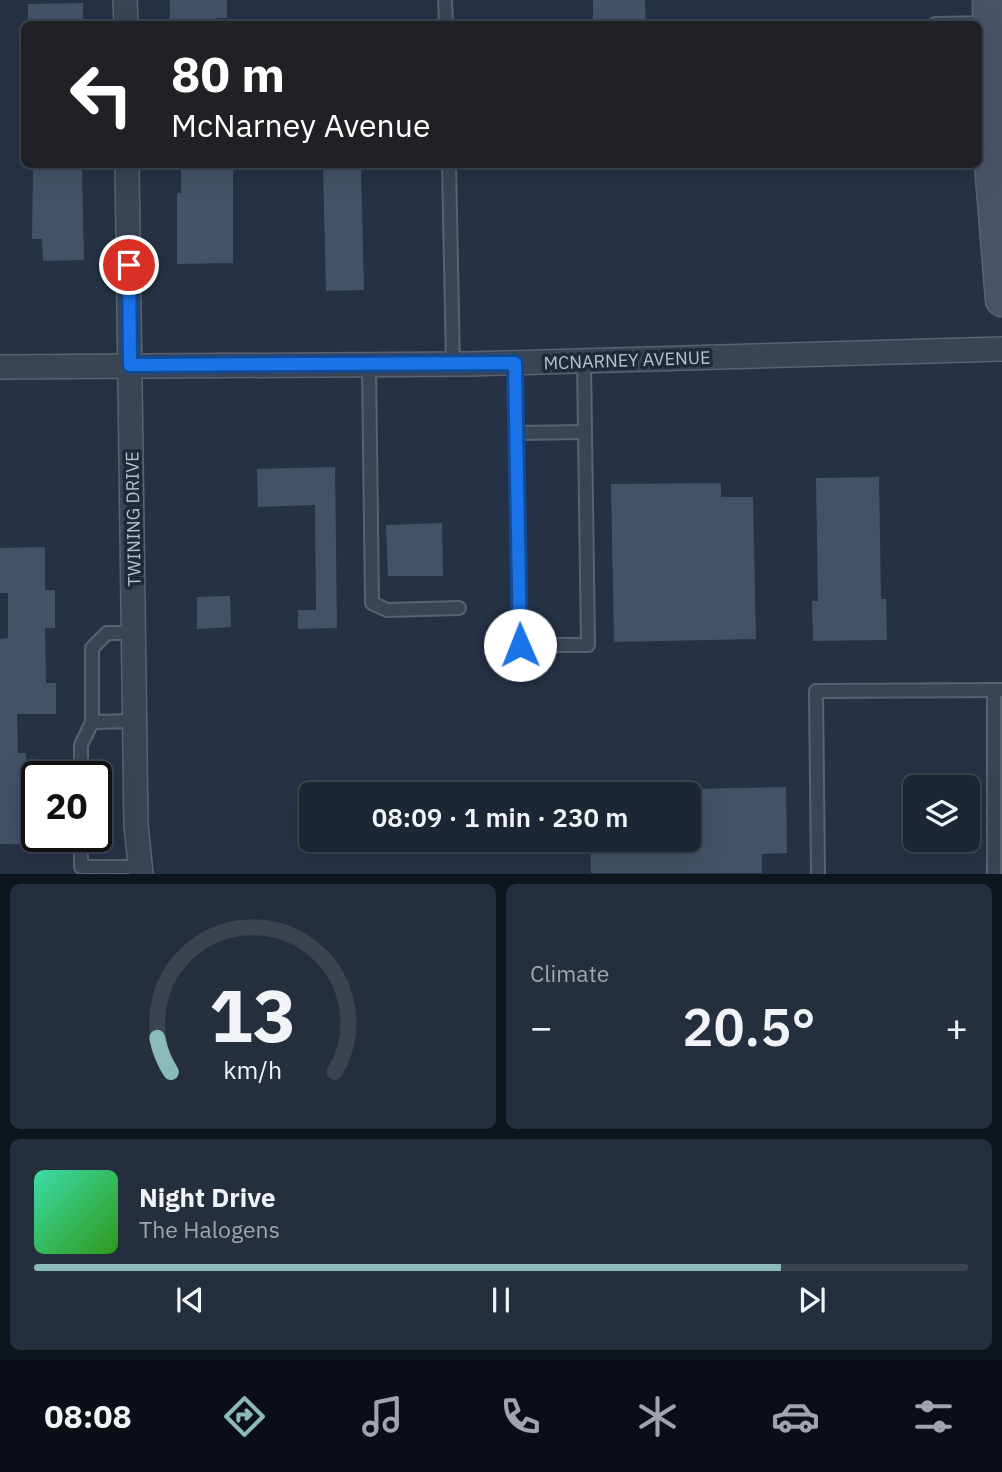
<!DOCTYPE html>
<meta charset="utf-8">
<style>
:root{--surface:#1c2634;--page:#252e3c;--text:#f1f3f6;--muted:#a0a5ac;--line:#3a434f;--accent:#8bbbb9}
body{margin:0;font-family:"IBM Plex Sans",sans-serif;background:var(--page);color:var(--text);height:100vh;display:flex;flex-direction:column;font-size:26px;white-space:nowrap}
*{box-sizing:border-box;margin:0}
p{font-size:23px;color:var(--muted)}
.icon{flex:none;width:38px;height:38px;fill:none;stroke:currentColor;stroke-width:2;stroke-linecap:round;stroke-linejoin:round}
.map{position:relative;height:874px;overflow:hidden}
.details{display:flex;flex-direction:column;gap:10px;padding:10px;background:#0f151d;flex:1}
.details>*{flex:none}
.hud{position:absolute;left:21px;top:21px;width:961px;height:147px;border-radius:10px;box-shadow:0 7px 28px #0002,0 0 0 2px var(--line);background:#202124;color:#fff;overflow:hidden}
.controls{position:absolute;left:903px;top:775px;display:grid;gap:14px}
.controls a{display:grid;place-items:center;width:77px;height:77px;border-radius:10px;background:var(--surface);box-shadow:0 7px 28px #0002,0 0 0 2px var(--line);font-size:35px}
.speed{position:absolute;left:21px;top:761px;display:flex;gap:14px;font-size:35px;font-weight:700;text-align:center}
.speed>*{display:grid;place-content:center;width:91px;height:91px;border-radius:50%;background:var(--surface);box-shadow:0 7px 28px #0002,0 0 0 2px var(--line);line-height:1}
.speed .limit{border:4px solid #111;border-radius:10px;background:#fff;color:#111}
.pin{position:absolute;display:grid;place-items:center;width:60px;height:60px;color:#fff;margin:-30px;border:4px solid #fff;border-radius:50%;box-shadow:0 2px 7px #0007}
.me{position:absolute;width:77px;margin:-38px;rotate:359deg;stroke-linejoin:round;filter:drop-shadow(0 0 5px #0008)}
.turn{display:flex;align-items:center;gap:24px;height:147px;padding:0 35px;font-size:32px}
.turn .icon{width:91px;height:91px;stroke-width:2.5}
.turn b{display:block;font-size:49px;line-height:60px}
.big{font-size:52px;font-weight:600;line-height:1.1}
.details .card{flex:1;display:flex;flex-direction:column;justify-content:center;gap:10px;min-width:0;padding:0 24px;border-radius:10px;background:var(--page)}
.details .dial{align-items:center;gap:0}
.dial svg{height:182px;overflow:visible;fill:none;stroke:var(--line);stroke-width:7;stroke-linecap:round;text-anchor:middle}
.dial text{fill:var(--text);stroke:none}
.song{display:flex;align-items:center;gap:21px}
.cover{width:84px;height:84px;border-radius:10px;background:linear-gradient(135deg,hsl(160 70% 55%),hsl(110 70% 35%))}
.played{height:7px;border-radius:4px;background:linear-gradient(90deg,var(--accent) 80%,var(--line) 80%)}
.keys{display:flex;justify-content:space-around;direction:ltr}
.heat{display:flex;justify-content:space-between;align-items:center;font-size:38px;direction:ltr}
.details .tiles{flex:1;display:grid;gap:10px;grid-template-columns:1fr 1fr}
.card:last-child{grid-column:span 2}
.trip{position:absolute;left:299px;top:782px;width:402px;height:70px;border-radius:10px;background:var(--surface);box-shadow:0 7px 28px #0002,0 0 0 2px var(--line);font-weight:600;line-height:70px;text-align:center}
.dock{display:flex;height:112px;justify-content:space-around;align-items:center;background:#0b0f15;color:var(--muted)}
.dock .icon{width:49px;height:49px}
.dock .active{color:var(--accent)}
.dock b{font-size:32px;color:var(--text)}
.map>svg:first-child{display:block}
</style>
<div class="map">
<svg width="1002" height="874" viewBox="0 0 1002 874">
<rect width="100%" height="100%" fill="#253245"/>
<g fill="#435268">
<path d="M 170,0 L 227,0 L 227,18 L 217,18 L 217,24 L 170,23 Z"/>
<path d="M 593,0 L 645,0 L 646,24 L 593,24 Z"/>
<path d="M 83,3 L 83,24 L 28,24 L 28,4 Z"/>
<path d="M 181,164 L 233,164 L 233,263 L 177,264 L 177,193 L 181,193 Z"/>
<path d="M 361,166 L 364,290 L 326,291 L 323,167 Z"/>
<path d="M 82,169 L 84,260 L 43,261 L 42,239 L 32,239 L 33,170 Z"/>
<path d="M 335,467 L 337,628 L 298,629 L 298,610 L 316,610 L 315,505 L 258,507 L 257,469 Z"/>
<path d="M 879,477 L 881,599 L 886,599 L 887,640 L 813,641 L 812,601 L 818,601 L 816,478 Z"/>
<path d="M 721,483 L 721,497 L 753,497 L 756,639 L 614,642 L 611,484 Z"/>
<path d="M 442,523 L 443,576 L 388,576 L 386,525 Z"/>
<path d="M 45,547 L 45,590 L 55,590 L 55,628 L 45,628 L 46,683 L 56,683 L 56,714 L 17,714 L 18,753 L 26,753 L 27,844 L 0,844 L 0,639 L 8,638 L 8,593 L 0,593 L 0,548 Z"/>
<path d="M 230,596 L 231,627 L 197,629 L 197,597 Z"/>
<path d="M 786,787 L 787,853 L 762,854 L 762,873 L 591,873 L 590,840 L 690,840 L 690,789 Z"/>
</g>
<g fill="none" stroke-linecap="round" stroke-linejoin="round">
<defs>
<g id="lane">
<path d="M 445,0 L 446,24"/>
<path d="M 935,24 L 988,23"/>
<path d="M 449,164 L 453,364"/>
<path d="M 515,363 L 520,645 L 588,645 L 584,361"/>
<path d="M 369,365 L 372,603 L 387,610 L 459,608"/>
<path d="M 517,433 L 585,432"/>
<path d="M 136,633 L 107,633 L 92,648 L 92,722 L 136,721"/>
<path d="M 994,690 L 994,874"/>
<path d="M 81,777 L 81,745 L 92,722"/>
<path d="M 81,836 L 81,867 L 140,867"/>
<path d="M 818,874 L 816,691 L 1002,690"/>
</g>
<g id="street">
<path d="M 125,0 L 126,24"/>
<path d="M 127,164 L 136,825 L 141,874"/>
<path d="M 0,367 L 470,364 L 1002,349"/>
</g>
<path id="secondary" d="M 989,0 L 991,164 L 1002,300"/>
</defs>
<use href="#lane" stroke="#586272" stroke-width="16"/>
<use href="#street" stroke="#586272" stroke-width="26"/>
<use href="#secondary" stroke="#586272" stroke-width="35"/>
<use href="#lane" stroke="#394455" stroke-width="12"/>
<use href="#street" stroke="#394455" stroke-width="23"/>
<use href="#secondary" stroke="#475368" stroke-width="32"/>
</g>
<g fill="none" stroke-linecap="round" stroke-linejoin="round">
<defs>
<path id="route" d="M 129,265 L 130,365 L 515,363 L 520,645"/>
</defs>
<use href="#route" stroke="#114b97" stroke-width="18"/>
<use href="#route" stroke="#1a73e8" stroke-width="12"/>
</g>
<g text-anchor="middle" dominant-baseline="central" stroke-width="7" stroke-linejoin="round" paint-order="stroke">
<g font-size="18" fill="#b7c0ce" stroke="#1e293a">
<text transform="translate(627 360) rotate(-2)">MCNARNEY AVENUE</text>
<text transform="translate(133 519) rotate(-91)">TWINING DRIVE</text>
</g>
</g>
</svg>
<div class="controls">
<a><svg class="icon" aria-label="layers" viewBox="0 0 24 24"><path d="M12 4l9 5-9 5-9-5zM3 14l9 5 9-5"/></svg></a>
</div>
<div class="speed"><div class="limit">20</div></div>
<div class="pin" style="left:129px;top:265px;background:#d93025"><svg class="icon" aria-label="arrive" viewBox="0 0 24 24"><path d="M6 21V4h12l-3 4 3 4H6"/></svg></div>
<svg class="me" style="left:520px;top:645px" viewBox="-20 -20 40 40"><circle r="19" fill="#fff"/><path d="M0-13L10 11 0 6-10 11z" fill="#1a73e8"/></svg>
<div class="trip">08:09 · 1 min · 230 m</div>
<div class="hud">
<div class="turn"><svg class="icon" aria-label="left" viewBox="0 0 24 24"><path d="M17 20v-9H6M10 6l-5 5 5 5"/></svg><div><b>80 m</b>McNarney Avenue</div></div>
</div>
</div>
<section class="details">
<div class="tiles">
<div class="card dial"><svg viewBox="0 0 100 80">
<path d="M14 69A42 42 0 1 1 86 69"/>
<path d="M14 69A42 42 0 0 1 8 54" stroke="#8bbbb9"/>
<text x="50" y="56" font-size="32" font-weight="700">13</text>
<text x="50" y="72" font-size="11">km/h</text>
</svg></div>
<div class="card"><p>Climate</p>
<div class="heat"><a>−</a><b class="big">20.5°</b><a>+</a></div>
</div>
<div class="card">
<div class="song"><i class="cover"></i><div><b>Night Drive</b><p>The Halogens</p></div></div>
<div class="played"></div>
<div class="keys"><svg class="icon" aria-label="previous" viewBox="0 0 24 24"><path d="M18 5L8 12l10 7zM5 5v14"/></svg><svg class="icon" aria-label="pause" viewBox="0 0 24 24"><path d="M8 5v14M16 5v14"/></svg><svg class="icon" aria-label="next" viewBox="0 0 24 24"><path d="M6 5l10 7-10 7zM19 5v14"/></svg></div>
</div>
</div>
</section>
<nav class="dock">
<b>08:08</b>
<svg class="icon active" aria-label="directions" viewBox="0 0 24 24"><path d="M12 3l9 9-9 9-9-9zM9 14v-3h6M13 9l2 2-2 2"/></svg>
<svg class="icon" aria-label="music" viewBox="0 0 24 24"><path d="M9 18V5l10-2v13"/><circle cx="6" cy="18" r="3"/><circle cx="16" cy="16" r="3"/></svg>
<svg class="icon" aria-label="phone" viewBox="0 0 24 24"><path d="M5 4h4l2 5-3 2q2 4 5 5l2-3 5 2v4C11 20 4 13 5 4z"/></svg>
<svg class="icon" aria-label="climate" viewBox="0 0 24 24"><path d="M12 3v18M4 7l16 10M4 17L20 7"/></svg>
<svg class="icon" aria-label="car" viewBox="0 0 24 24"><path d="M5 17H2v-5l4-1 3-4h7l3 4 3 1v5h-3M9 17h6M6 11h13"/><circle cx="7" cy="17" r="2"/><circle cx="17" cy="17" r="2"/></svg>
<svg class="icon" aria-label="filters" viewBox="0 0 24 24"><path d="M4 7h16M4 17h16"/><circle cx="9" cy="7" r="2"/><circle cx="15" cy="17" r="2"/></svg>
</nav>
